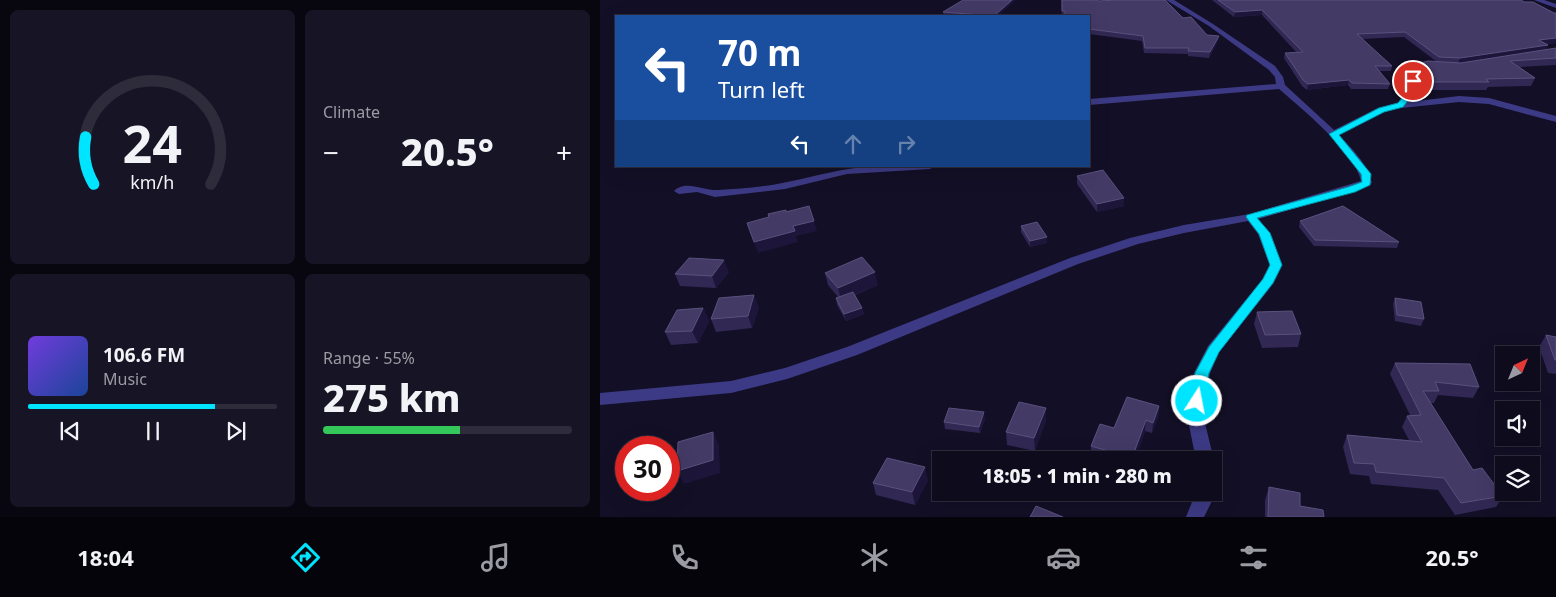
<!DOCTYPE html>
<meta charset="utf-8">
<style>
:root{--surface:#0e0b1c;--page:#171425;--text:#f1f3f6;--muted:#9b9ba3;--line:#2e2b3b;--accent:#00e5ff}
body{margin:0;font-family:"Noto Sans",sans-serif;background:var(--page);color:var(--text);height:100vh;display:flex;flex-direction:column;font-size:19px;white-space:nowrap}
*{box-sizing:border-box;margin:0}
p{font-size:16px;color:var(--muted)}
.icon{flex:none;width:28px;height:28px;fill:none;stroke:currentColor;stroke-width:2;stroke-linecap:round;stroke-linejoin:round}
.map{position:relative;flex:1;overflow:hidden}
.sheet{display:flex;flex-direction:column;gap:10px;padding:10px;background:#08060f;width:600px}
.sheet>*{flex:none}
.top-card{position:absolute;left:15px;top:15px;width:475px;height:152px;border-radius:0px;box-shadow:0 5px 20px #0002,0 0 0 1px var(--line);background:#1a4fa0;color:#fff;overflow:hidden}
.needle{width:32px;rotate:43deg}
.controls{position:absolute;left:895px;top:346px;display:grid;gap:10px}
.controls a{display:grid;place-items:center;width:45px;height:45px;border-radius:0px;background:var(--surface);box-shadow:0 5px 20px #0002,0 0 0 1px var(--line);font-size:25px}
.speed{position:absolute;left:15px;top:436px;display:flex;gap:10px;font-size:25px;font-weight:700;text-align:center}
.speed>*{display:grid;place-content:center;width:65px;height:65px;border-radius:50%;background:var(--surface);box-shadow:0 5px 20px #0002,0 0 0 1px var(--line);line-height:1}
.speed .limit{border:8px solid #d22;background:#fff;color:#111}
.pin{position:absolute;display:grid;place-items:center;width:42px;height:42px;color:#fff;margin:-21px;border:2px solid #fff;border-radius:50%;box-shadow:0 1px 5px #0007}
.me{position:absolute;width:55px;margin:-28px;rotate:11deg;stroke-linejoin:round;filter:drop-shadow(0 0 4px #0008)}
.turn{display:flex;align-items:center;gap:18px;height:105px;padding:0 20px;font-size:22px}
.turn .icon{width:65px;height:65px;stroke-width:2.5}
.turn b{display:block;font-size:35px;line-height:42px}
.lanes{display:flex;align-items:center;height:48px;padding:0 20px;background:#0003;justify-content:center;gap:25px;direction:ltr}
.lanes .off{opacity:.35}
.big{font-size:38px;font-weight:800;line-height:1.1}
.sheet .widget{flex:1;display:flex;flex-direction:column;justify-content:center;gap:8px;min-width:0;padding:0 18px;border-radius:8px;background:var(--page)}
.sheet .dial{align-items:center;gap:0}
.dial svg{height:130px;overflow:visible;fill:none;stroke:var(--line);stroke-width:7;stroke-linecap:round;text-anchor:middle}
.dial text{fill:var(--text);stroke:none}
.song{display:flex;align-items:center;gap:15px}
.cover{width:60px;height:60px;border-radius:8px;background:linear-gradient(135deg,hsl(260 70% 55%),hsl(220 70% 35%))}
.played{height:5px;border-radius:2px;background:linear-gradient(90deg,var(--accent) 75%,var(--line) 75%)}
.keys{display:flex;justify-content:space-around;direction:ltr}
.heat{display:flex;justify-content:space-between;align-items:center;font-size:28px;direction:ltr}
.charge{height:8px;border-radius:4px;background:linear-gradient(90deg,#34c759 55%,var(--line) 0)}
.sheet .tiles{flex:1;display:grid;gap:10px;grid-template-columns:repeat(2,1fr)}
.trip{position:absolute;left:332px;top:451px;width:290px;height:50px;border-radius:0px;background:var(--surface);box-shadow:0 5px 20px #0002,0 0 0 1px var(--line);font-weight:800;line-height:50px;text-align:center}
.tab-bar{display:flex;height:80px;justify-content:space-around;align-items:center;background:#06040b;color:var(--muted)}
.tab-bar .icon{width:35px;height:35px}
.tab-bar .active{color:var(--accent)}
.tab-bar b{font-size:22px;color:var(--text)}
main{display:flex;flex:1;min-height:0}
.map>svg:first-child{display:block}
</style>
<main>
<section class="sheet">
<div class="tiles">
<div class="widget dial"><svg viewBox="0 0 100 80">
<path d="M14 69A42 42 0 1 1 86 69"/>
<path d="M14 69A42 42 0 0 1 9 40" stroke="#00e5ff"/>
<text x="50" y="56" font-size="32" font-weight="700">24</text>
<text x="50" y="72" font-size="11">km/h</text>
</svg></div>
<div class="widget"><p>Climate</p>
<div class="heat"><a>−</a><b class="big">20.5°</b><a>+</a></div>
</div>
<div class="widget">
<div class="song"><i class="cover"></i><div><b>106.6 FM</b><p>Music</p></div></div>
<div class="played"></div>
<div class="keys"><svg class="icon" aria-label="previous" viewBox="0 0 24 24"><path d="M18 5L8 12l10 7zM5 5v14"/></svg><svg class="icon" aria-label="pause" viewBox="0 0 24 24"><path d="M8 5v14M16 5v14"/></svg><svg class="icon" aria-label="next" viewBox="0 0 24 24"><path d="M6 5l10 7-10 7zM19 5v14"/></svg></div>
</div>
<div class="widget"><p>Range · 55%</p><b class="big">275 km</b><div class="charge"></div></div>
</div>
</section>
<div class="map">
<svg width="956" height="517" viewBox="0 0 956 517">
<rect width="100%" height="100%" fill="#130f26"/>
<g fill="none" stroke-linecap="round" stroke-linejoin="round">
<g fill="#3d3a85" fill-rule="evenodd">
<path d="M 566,0 L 574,0 L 613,24 L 675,66 L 683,77 L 685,85 L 734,130 L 778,108 L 798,103 L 807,93 L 809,82 L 797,72 L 797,68 C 808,65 826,59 836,65 L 835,67 L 806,71 L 817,81 L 815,93 L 809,102 L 859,96 L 889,98 L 956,116 L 956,122 L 889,104 L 859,102 L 801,108 L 784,112 L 739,135 C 752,149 768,164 772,183 L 755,191 L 658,219 L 670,233 L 682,265 L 673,284 L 619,352 L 610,373 L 603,415 L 614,460 L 596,460 L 587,415 L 594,373 L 608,346 L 662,280 L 670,265 L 658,234 L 648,221 L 584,233 L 538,244 L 478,264 L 257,355 L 187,379 L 131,393 L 0,405 L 0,393 L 131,381 L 185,368 L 247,347 L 470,258 L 530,238 L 584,225 L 650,214 L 761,181 C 756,153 701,108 679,89 L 489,105 L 489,99 L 676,84 L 675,77 L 669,70 L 609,26 Z"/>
<path d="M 934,0 L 944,0 L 956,4 L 956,8 Z"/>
<path d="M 274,166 L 335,166 L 330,169 L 247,174 L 185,189 L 115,197 L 97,192 L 79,194 L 74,191 C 85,179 104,191 118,190 C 140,189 165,187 187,182 C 217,176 243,168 274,166 Z"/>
<path d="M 596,492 L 614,492 L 612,501 L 604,517 L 586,517 Z"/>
</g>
</g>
<g fill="#312854">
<path d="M 461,0 L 498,1 L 583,18 L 607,35 L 619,36 L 618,41 L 609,58 L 588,56 L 588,54 L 544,53 L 542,41 L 489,34 L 489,16 L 462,16 Z"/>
<path d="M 612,0 L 921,0 L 954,13 L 956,13 L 956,43 L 947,44 L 948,45 L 946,50 L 858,63 L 956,48 L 956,65 L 920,67 L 935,78 L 931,86 L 888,87 L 886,90 L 831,90 L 813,71 L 816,64 L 837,62 L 804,37 L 762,39 L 792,66 L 791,71 L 779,71 L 790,84 L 788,89 L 751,89 L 748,85 L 707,90 L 702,86 L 684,58 L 685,53 L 697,53 L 662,15 L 634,17 Z"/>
<path d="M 343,12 L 398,16 L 344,16 Z"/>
<path d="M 477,176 L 524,206 L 497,212 L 477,184 Z"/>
<path d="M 700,221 L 799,242 L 797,248 L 714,246 L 699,227 Z"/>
<path d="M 421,226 L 447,237 L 447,243 L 430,247 L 421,232 Z"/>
<path d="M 129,272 L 116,288 L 80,286 L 75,274 Z"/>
<path d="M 225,273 L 278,285 L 255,295 L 262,308 L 264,314 L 246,321 L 237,305 L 236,298 L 238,297 L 228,285 Z"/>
<path d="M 795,298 L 824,319 L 821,326 L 795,321 L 793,304 Z"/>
<path d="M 159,307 L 152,328 L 116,332 L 111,319 Z"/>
<path d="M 103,308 L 109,321 L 98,343 L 71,345 L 65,332 Z"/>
<path d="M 657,312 L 701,334 L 698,347 L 662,348 L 654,324 Z"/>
<path d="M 946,335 L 956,337 L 956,374 L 948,373 L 939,347 Z"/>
<path d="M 795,363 L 879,387 L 873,398 L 838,395 L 834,403 L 830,403 L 873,470 L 903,496 L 896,507 L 855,515 L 838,490 L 771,484 L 769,476 L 750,474 L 743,447 L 747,435 L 809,440 L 802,427 L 807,416 L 810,415 L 790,374 Z"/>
<path d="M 559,406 L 558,417 L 552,433 L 545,431 L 535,460 L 502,460 L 491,457 L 491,446 L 514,428 Z"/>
<path d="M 446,408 L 446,420 L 435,451 L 407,445 L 406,432 Z"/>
<path d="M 385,419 L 380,433 L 345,429 L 344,422 Z"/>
<path d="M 328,480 L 315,505 L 276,495 L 273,483 Z"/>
<path d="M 669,487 L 700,506 L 724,517 L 665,517 L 665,500 Z"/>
</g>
<g fill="#1d163a">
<path d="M 412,0 L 416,0 L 398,16 L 394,16 Z"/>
<path d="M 662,10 L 662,15 L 634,17 L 635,12 Z"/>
<path d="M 619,36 L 618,41 L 609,58 L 610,52 Z"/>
<path d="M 956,38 L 956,43 L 937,45 L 939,40 Z"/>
<path d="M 948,45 L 946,50 L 858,63 L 860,58 Z"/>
<path d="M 749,80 L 748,85 L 707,90 L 708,84 Z"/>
<path d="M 524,198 L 524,206 L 497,212 L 497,204 Z"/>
<path d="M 214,221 L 217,231 L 196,236 L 198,242 L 158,253 L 154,242 L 193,226 Z"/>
<path d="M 447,237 L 447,243 L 430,247 L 430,241 Z"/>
<path d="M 124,260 L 129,272 L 116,288 L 112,276 Z"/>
<path d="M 275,272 L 278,285 L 241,300 L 238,288 Z"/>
<path d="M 154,295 L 159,307 L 152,328 L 148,316 Z"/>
<path d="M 103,308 L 109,321 L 98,343 L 92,331 Z"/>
<path d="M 262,308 L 264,314 L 246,321 L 244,314 Z"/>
<path d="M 559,406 L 558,417 L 552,433 L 553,423 Z"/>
<path d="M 446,408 L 446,420 L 435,451 L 434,438 Z"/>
<path d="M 384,412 L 385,419 L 380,433 L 379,427 Z"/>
<path d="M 546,420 L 545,431 L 535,460 L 532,460 Z"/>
<path d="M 113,432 L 119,445 L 120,473 L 84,484 L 77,471 Z"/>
<path d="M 325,467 L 328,480 L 315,505 L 312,492 Z"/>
</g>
<g fill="#433a66" stroke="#5a527e">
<path d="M 363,0 L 412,0 L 394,16 L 343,12 Z"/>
<path d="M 462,0 L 497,0 L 498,1 L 517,0 L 565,0 L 583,18 L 591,17 L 607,35 L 619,36 L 610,52 L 588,51 L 589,48 L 545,48 L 543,36 L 489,29 L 489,16 L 465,16 L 465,11 L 462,11 Z"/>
<path d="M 618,0 L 921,0 L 924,2 L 933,2 L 954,13 L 956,13 L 956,38 L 939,40 L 948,45 L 860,58 L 839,57 L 805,32 L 757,34 L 792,66 L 775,66 L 790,84 L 752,83 L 749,80 L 708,84 L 703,80 L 685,53 L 703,52 L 662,10 L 635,12 Z"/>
<path d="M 956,48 L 956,58 L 910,61 L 935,78 L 886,79 L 889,82 L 834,82 L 816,64 L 828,61 L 861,63 Z"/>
<path d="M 503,170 L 524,198 L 497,204 L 477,176 Z"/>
<path d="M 209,206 L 214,221 L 193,226 L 195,231 L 154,242 L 147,223 L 169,217 L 168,214 L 186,210 L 186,212 Z"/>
<path d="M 743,206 L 799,242 L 715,240 L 700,221 Z"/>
<path d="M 437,222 L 447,237 L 430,241 L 421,226 Z"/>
<path d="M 262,257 L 275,272 L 238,288 L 225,273 Z"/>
<path d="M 89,258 L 124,260 L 112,276 L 75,274 Z"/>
<path d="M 253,292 L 262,308 L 244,314 L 236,298 Z"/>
<path d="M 154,295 L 148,316 L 111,319 L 119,298 Z"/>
<path d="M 795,298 L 821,302 L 824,319 L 797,315 Z"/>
<path d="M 103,308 L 92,331 L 65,332 L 77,310 Z"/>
<path d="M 692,311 L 701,334 L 665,335 L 657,312 Z"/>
<path d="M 946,335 L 956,337 L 956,360 L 955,360 Z"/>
<path d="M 795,363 L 870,364 L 879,387 L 835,382 L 839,391 L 823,391 L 873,470 L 882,468 L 903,496 L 861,503 L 844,478 L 776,472 L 774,464 L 754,463 L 747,435 L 822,442 L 807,416 L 821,415 Z"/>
<path d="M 527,397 L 559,406 L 553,423 L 546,420 L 532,458 L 491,446 L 500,424 L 514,428 Z"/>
<path d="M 419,402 L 446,408 L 434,438 L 406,432 Z"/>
<path d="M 349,408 L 384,412 L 379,427 L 344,422 Z"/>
<path d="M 113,432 L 113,460 L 77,471 L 78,442 Z"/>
<path d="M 287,458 L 325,467 L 312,492 L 273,483 Z"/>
<path d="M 669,487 L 700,493 L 700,506 L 723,510 L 724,517 L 668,517 Z"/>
<path d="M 436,506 L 463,517 L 430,517 Z"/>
</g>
<path fill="#00e5ff" stroke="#0095a6" d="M 810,80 L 817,81 L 814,93 L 803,107 L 784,112 L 739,135 L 771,174 L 770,185 L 755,192 L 657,218 L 670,233 L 682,265 L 673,283 L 619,352 L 609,373 L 602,405 L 597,407 L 592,405 L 590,401 L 595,373 L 609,347 L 663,279 L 670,265 L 659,234 L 646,217 L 647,215 L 748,187 L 762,182 L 761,174 L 729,134 L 779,108 L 798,103 L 807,92 Z"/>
</svg>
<div class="controls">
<a><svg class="needle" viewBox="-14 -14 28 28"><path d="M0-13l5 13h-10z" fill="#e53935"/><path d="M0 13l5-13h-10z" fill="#9b9ba3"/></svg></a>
<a><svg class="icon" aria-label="sound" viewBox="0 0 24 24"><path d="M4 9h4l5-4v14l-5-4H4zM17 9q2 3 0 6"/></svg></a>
<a><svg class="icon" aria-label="layers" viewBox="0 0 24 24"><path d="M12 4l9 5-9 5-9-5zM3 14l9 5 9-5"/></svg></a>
</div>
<div class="speed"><div class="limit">30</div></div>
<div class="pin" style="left:813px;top:81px;background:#d93025"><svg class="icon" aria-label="arrive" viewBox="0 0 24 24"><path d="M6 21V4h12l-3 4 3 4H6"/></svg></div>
<svg class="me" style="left:597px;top:401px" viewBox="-20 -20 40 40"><circle r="17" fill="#00e5ff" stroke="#fff" stroke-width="3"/><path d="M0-11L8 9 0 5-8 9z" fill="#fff"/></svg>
<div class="trip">18:05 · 1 min · 280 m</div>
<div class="top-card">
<div class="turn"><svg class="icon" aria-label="left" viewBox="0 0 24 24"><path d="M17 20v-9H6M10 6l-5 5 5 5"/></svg><div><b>70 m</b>Turn left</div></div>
<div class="lanes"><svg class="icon" aria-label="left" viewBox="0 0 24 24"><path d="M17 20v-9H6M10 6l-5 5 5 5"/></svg><svg class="icon off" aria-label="ahead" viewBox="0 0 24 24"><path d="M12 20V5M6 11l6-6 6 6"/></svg><svg class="icon off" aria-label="right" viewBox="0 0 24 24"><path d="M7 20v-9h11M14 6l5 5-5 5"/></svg></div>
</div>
</div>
</main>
<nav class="tab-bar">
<b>18:04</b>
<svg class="icon active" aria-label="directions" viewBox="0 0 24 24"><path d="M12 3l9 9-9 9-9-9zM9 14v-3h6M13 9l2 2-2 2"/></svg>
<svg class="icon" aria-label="music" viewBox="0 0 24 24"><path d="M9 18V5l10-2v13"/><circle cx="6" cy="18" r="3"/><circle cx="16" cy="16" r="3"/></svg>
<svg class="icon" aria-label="phone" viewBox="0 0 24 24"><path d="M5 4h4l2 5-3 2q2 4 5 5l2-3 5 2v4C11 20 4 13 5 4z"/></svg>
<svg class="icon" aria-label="climate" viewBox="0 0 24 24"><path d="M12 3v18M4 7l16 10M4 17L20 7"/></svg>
<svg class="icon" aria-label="car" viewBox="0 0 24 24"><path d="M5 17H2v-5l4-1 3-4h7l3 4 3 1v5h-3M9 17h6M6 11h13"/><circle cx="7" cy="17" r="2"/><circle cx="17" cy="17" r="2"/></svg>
<svg class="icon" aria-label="filters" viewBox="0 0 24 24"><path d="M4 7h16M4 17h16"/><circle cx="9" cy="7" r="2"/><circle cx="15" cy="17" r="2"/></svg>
<b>20.5°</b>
</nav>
